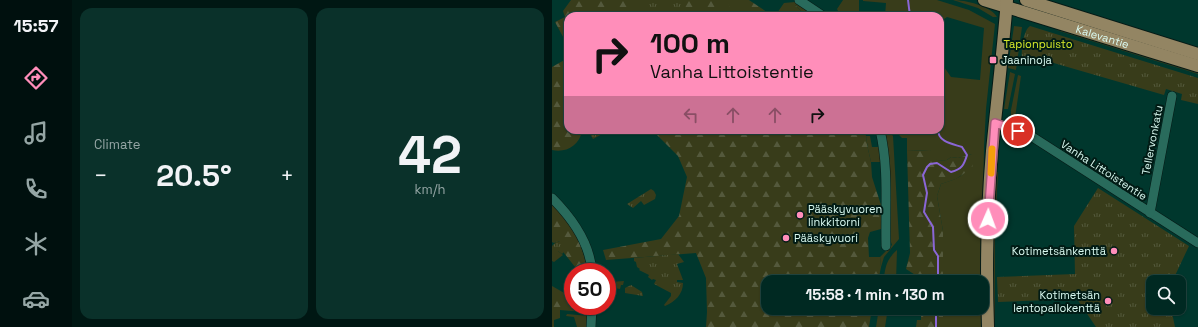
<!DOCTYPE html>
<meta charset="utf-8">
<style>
:root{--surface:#002922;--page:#0a312a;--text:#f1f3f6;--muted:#95a6a5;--line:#224540;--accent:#ff8eba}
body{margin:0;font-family:"Space Grotesk",sans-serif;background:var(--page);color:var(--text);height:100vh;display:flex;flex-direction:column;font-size:15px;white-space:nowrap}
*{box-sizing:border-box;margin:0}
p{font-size:13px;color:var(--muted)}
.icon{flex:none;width:22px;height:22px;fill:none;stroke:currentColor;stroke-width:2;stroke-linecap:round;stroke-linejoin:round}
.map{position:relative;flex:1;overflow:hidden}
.side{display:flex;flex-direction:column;gap:8px;padding:8px;background:#001713;width:480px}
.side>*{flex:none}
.guide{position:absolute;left:12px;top:12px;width:380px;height:122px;border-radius:12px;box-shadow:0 1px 3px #0004,0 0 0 1px var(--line);background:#ff8eba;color:#111;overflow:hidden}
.buttons{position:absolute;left:594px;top:275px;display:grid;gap:8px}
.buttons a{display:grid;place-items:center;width:40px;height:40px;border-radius:8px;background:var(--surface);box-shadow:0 1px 3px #0004,0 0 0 1px var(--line);font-size:20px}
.speed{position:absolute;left:12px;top:263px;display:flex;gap:8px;font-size:20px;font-weight:700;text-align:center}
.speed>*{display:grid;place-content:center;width:52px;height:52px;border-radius:50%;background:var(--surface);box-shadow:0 1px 3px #0004,0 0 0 1px var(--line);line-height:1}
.speed .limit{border:6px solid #d22;background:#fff;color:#111}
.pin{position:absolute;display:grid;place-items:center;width:34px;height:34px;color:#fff;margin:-17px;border:2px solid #fff;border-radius:50%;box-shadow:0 1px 4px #0007}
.me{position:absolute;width:44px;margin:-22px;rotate:2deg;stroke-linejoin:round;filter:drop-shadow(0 0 3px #0008)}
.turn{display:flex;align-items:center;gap:14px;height:84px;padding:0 20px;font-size:18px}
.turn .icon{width:52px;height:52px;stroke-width:2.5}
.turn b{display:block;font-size:28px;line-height:34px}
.lanes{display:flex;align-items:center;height:38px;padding:0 20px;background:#0003;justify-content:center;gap:20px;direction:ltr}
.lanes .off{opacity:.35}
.big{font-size:30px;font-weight:600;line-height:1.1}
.side .widget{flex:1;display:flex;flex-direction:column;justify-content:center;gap:6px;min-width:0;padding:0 14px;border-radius:12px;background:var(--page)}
.side .dial{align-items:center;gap:0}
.dial b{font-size:52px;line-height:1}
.heat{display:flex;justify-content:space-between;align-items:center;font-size:22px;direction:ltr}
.side .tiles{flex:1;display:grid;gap:8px;grid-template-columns:repeat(2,1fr)}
.trip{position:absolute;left:209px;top:275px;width:228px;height:40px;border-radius:12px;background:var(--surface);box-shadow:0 1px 3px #0004,0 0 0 1px var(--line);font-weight:600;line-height:40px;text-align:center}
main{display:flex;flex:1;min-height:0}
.dock{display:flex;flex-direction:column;width:72px;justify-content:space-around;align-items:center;background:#00100e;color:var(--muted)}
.dock .icon{width:28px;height:28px}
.dock .current{color:var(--accent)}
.dock b{font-size:18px;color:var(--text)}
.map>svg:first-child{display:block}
</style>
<main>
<nav class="dock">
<b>15:57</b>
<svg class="icon current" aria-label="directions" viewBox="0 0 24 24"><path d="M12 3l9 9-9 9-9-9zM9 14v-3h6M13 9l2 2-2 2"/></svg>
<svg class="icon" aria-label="music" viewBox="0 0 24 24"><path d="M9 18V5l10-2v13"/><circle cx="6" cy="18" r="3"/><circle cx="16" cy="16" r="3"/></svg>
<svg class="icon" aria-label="phone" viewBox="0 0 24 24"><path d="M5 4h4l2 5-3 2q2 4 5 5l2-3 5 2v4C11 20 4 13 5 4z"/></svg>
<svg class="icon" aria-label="climate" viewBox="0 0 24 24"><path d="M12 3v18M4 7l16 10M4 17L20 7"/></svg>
<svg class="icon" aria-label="car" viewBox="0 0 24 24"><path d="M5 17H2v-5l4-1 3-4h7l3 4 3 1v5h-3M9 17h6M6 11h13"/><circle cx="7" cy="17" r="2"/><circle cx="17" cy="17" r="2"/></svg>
</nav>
<section class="side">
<div class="tiles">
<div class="widget"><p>Climate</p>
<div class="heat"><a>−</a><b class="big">20.5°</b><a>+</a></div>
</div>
<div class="widget dial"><b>42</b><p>km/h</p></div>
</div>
</section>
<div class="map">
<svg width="646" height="327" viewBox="0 0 646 327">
<defs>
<pattern id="forest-firs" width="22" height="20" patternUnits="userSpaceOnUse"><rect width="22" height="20" fill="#383c1a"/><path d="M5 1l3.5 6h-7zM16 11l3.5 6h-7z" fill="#54593c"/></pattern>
<pattern id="park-tufts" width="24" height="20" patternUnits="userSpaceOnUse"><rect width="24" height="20" fill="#383c1a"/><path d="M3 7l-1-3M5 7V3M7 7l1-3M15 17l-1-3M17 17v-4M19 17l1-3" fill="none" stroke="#54593c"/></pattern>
</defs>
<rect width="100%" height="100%" fill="#00372d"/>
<g fill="#383c1a">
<path d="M 291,0 L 307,0 L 307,16 L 285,16 L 287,13 L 285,9 Z"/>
<path d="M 311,0 L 385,0 L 417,10 L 443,24 L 434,109 L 432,147 L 430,266 L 431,327 L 391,327 L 391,308 L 430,308 L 430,282 L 391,282 L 391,231 L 385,196 L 389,184 C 413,176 411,177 420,154 L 406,158 L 399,157 L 395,160 L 385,161 L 378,150 L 355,151 L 355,138 L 350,138 L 342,130 L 388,130 L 388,61 L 399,77 L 428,80 L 432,28 L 395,17 L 388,22 L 388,16 L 333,16 L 334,3 L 311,1 Z"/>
<path d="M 401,0 C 413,0 439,6 445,17 L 441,17 L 426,8 Z"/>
<path d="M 243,2 L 265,16 L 254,16 L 243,5 Z"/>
<path d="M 462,26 L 470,27 L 464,70 L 456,68 Z"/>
<path d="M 504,30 L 520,32 L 646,71 L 646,74 Z"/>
<path d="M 458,72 L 463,74 L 456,109 L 452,109 Z"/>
<path d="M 466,75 L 469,76 L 463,118 L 478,128 L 459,121 L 459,110 Z"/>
<path d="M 332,130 L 336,130 L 341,136 L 347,239 L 332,257 L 329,267 L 328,257 L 340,245 L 338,239 Z"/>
<path d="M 314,136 L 318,136 L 320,147 L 328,147 L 329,162 L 319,162 L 316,149 Z"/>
<path d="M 445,172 L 446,172 L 443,228 L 443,327 L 441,327 L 441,230 Z"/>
<path d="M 345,250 L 344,282 L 331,282 C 334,267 333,261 345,250 Z"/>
<path d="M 0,251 L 6,251 L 11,255 L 2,262 L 0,261 Z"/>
<path d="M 72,281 L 71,285 L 69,285 L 68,289 L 57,287 L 58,282 Z"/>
<path d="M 327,308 L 336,308 L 333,327 L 324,327 Z"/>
<path d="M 15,314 L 37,316 L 36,327 L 25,327 L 22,317 L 14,316 Z"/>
</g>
<g fill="url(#forest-firs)">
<path d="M 19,0 L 197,0 L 221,16 L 16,16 L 16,46 L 3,22 L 13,17 L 11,11 Z"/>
<path d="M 243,2 L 243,5 L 254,16 L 223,16 L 232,3 Z"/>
<path d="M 16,58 L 16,130 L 30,130 L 30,131 C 27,146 14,153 0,150 L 0,67 Z"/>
<path d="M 100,130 L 313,130 L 316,149 L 319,162 L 320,177 L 329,205 L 329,229 L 318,232 L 316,238 L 317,257 L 328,257 L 329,267 L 326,282 L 216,282 L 216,308 L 320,308 L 317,327 L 154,327 L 155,312 L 154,278 L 144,253 L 54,260 L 51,250 L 109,239 L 127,216 L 135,177 L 126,156 Z"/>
<path d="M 378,150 L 383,152 L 385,161 L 395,160 L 399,157 L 406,158 L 420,154 L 422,159 L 420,168 L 404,179 L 389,184 L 385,196 L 391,231 L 391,282 L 370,282 L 368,278 L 354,269 L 358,253 L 355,151 Z"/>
<path d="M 0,205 C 20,223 32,245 35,272 L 27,272 L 12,253 L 7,241 L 2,243 L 0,242 Z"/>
<path d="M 21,275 L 21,291 L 14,291 L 12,288 L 18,282 L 16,279 Z"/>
<path d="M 0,286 L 14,294 L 21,294 L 21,306 L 35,306 L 35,311 L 32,312 L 8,310 L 8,318 L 2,320 L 2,327 L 0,327 Z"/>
<path d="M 369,308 L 391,308 L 391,327 L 364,327 L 365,320 L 369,320 Z"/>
</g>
<g fill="url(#park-tufts)">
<path d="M 83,0 L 136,0 L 126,11 L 126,16 L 93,16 Z"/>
<path d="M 175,0 L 183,0 L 206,16 L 180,16 L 176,1 Z"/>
<path d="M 478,26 L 646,78 L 646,104 L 629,100 L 630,94 L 614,89 L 612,95 L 488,59 L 470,65 C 469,56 470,31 478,26 Z"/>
<path d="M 36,130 L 50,130 L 54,132 L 41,139 Z"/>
<path d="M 546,188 L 637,246 L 620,282 L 601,282 L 601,308 L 619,308 L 623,327 L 544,327 L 525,299 L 446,302 L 445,277 L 523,274 L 522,226 Z"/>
<path d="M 99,189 L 102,191 L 104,195 L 103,199 L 92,205 L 89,201 L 81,208 L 75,204 Z"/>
<path d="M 5,241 L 9,242 L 13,247 L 12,252 L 10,254 L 6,251 L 0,251 L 0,246 Z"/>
<path d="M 126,254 L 132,262 L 125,264 L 131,280 L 125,280 L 125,282 L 131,283 C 131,294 123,302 113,306 L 112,305 L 119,296 L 119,293 L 102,284 L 104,280 L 101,279 L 100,280 L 96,277 L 97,275 L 87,270 L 88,269 L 85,267 L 84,262 L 82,261 L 82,258 Z"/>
<path d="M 79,285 L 90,292 L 91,296 L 73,293 L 73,288 Z"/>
</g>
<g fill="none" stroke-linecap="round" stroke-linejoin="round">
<g stroke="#8a66d6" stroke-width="2">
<path d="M 356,0 L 358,16"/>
<path d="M 386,130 C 386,142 401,144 410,147 L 415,155 C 412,165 410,169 399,172 L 385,163 L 378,164 L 375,167 L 371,175 L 375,193 L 372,212 L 381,227 L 382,250 L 386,256 L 386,282"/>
<path d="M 384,308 L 384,327"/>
</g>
<defs>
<g id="minor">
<path d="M 247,0 L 271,16"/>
<path d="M 443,123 L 479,136 L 646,243"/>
<path d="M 328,130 C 337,168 333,207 334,246"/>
<path d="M 0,198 C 20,218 38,243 40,272"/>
<path d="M 598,213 L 620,96"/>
<path d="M 39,327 L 40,306"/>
</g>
<g id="major">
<path id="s1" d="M 432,0 L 646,66"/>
<path d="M 474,0 L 646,54"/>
<path d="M 436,327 C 434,268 435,209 440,151 C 445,101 451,50 455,0"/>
</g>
</defs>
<use href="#minor" stroke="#061a16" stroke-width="10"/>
<use href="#major" stroke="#061a16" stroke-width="14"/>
<use href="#minor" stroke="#296b5c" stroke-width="9"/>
<use href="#major" stroke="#938563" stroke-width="12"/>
</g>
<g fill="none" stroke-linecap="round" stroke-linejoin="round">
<defs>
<path id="route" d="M 436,219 L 443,123 L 466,131"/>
</defs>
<use href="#route" stroke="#a65c79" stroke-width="10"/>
<use href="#route" stroke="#ff8eba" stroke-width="7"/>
<path stroke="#f59e0b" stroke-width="7" d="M 439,173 L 440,149"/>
</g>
<g fill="#ff8eba" stroke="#011b15" stroke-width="1.5">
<rect x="437" y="56" width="8" height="8" rx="2"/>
<circle cx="248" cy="215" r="4"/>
<circle cx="234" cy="238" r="4"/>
<circle cx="562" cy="251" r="4"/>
<circle cx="556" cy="301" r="4"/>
</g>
<g text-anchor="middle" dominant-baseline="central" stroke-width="4" stroke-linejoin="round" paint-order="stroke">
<g font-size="11" fill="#dafaf1" stroke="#011b15">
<text stroke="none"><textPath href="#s1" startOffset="124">Kalevantie</textPath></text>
<text transform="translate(600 140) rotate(-79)">Tellervonkatu</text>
<text transform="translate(552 170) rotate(33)">Vanha Littoistentie</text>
</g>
<g font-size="11" fill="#d7eb2a" stroke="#011b15">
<text x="486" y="44">Tapionpuisto</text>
</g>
<g font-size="11" fill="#dafaf1" stroke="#011b15" text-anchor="start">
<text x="449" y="60">Jaaninoja</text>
<text x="256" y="209">Pääskyvuoren<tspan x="256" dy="13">linkkitorni</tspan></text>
<text x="242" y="238">Pääskyvuori</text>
<text x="554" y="251" text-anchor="end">Kotimetsänkenttä</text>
<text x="548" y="295" text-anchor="end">Kotimetsän<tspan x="548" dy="13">lentopallokenttä</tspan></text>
</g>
</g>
</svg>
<div class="buttons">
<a><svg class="icon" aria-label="search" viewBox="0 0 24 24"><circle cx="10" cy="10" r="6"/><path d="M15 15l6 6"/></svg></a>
</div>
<div class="speed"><div class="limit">50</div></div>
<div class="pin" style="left:466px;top:131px;background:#d93025"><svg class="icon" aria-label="arrive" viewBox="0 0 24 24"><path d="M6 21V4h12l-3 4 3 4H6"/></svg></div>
<svg class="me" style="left:436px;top:219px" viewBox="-20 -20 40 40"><circle r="17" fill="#ff8eba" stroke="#fff" stroke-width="3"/><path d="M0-11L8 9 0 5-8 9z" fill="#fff"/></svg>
<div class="trip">15:58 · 1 min · 130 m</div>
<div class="guide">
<div class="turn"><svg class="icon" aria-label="right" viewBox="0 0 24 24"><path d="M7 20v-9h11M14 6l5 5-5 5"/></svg><div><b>100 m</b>Vanha Littoistentie</div></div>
<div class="lanes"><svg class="icon off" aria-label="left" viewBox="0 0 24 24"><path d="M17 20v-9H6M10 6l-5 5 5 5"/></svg><svg class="icon off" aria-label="ahead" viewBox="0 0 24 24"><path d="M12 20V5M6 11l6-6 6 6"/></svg><svg class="icon off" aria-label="ahead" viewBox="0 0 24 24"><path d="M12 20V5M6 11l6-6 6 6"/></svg><svg class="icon" aria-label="right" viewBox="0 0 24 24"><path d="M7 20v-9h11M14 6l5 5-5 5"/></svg></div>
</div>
</div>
</main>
